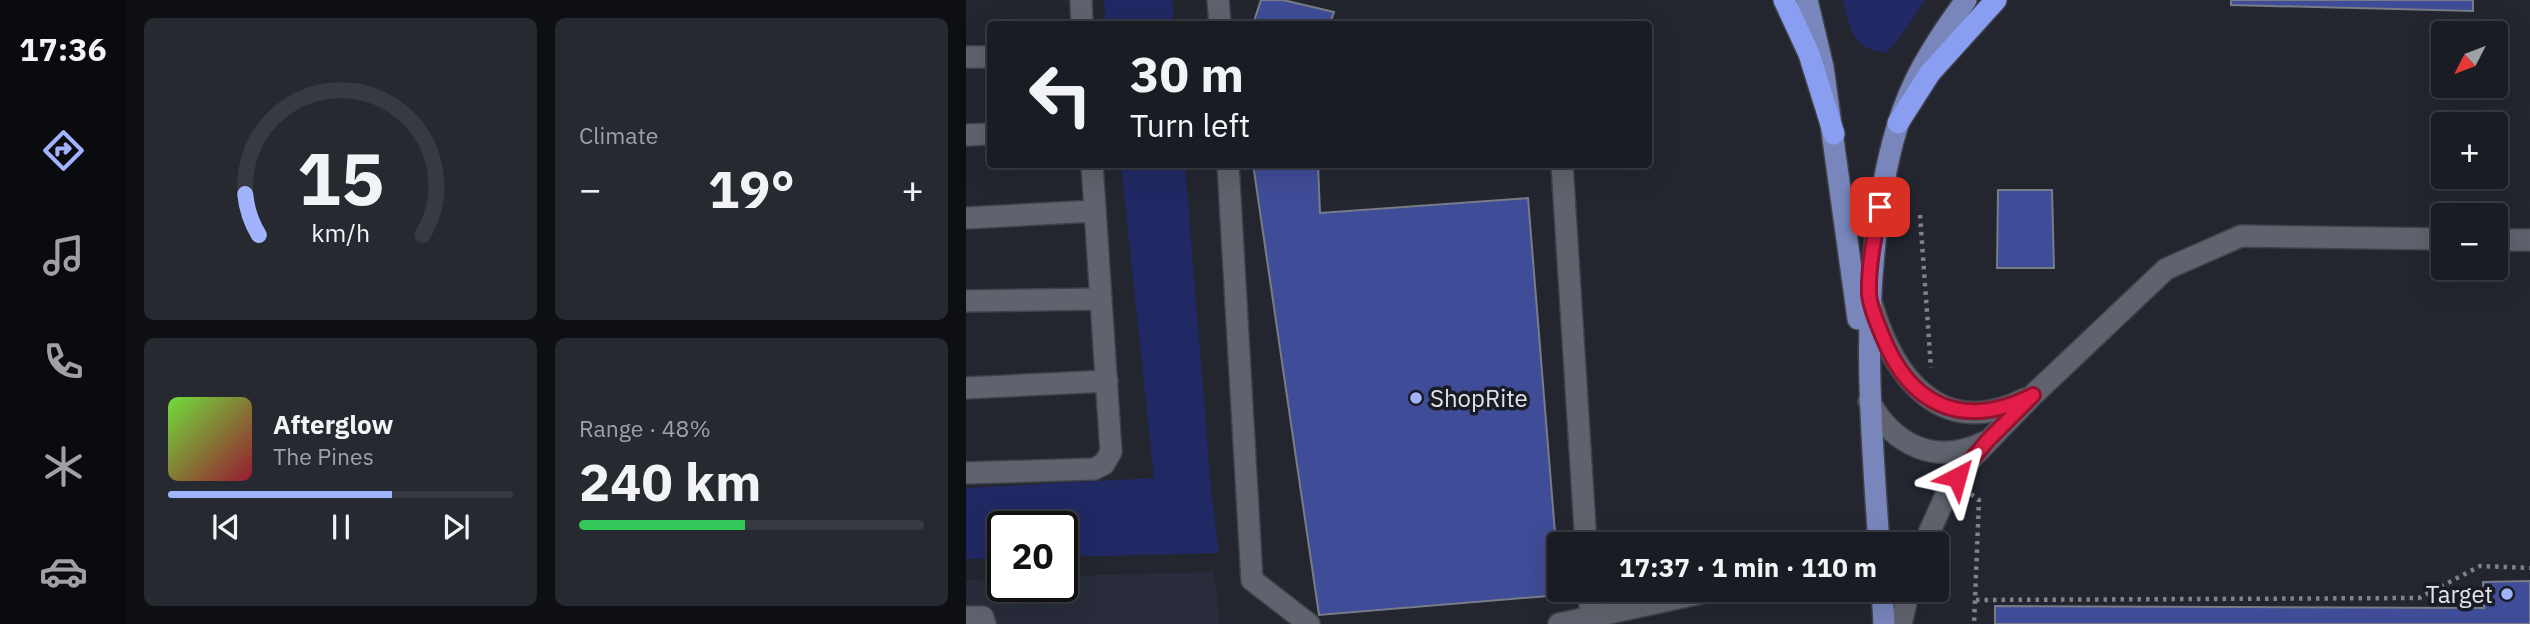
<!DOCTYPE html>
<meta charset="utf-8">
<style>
:root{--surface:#1a1c23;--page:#272930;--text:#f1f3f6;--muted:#9fa1a6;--line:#383a41;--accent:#a1b3fd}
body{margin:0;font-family:"IBM Plex Sans",sans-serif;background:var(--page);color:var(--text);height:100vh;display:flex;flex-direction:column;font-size:26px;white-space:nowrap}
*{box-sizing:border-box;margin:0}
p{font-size:23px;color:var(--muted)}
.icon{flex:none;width:38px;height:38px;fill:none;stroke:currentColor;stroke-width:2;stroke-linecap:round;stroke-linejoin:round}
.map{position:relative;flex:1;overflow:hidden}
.panel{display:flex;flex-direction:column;gap:18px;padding:18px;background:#0e0f13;width:840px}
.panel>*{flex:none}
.hud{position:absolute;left:21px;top:21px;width:665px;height:147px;border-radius:7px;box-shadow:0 7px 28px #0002,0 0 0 2px var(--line);background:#1a1c23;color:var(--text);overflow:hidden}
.needle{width:46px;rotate:228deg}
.fabs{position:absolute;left:1465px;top:21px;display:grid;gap:14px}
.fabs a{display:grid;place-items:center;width:77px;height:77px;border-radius:7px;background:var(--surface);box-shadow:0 7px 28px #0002,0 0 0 2px var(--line);font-size:35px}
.speed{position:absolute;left:21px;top:511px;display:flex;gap:14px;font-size:35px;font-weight:700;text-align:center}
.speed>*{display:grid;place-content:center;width:91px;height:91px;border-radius:50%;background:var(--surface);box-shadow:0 7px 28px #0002,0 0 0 2px var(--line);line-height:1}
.speed .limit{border:4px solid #111;border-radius:10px;background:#fff;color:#111}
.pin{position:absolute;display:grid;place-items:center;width:60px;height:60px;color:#fff;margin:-30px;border-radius:14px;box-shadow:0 4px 10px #0006}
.me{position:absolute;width:77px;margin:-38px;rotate:39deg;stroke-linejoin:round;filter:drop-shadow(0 0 5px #0008)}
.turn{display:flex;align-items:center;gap:24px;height:147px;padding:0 28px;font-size:32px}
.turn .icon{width:91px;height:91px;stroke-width:2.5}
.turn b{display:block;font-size:49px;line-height:60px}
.big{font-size:52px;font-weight:700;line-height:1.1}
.panel .tile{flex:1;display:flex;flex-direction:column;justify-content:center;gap:10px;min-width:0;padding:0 24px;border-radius:10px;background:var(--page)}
.panel .dial{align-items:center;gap:0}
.dial svg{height:182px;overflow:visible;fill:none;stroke:var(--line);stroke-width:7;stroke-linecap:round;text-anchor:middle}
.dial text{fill:var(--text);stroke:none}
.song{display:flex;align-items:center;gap:21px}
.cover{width:84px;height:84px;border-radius:10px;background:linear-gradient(135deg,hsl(100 70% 55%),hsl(350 70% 35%))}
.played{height:7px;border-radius:4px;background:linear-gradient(90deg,var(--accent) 65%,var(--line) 65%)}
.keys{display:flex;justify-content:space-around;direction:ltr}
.heat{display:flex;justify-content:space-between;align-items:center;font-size:38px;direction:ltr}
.charge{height:10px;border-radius:5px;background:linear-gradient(90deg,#34c759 48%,var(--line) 0)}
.panel .tiles{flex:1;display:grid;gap:18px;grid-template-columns:repeat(2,1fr)}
.trip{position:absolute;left:581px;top:532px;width:402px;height:70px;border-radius:7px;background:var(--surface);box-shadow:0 7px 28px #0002,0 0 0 2px var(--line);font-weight:700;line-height:70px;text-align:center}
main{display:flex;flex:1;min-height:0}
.tab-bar{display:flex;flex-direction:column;width:126px;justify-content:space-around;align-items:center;background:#0a0b0e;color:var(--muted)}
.tab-bar .icon{width:49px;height:49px}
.tab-bar .current{color:var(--accent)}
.tab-bar b{font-size:32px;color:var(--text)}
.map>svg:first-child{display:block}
</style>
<main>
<nav class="tab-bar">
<b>17:36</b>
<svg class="icon current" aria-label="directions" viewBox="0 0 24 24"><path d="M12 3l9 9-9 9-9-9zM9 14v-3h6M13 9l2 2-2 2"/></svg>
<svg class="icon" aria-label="music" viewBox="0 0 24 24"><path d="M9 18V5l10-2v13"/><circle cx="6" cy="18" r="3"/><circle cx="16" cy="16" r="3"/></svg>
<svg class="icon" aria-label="phone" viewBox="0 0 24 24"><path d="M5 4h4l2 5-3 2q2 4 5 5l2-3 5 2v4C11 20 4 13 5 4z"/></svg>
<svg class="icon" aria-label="climate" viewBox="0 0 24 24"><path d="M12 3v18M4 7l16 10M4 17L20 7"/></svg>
<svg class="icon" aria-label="car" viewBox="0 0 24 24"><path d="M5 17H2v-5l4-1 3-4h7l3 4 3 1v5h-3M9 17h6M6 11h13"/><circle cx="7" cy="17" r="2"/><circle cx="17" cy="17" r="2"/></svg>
</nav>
<section class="panel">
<div class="tiles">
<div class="tile dial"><svg viewBox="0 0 100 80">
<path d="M14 69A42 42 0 1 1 86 69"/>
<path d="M14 69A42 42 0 0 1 8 51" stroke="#a1b3fd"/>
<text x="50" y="56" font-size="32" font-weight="700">15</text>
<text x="50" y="72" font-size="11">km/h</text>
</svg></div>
<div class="tile"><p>Climate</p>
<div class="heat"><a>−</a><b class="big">19°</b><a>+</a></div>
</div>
<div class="tile">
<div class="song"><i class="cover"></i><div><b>Afterglow</b><p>The Pines</p></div></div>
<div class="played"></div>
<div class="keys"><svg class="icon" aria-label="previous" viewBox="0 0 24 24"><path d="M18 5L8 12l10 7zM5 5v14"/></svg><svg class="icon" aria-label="pause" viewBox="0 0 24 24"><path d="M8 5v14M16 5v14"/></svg><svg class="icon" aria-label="next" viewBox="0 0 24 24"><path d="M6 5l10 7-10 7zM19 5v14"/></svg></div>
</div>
<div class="tile"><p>Range · 48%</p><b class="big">240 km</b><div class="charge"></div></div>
</div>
</section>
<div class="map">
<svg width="1564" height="624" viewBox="0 0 1564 624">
<rect width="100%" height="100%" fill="#23262f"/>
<path fill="#282c3b" d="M 248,572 L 254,624 L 0,624 L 0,580 L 37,578 L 37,586 L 96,586 L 96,576 Z"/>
<g fill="#212964">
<path d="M 138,0 L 206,0 L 208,24 L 140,24 Z"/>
<path d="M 876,0 L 959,0 L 935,36 L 920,53 C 883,47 887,31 876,0 Z"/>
<path d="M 155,165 L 219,165 L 245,489 L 253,553 L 96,557 L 96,527 L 37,527 L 37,558 L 0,559 L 0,488 L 188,478 Z"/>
</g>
<g fill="#3f4c97" stroke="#787c87" stroke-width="2">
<path d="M 295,0 L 317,0 L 368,12 L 364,24 L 287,24 Z"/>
<path d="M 1265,0 L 1507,0 L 1507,11 L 1265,5 Z"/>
<path d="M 287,164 L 352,164 L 354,213 L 562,198 L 594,595 L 353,615 Z"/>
<path d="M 1032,190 L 1086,190 L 1088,268 L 1031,268 Z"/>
<path d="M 1564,581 L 1564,624 L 1029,624 L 1029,606 L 1518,608 L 1517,582 Z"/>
</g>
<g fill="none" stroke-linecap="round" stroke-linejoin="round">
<defs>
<g id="minor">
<path d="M 115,0 L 116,24"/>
<path d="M 252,0 L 254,24"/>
<path d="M 0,57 L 24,57"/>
<path d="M 0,135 L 24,134"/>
<path d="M 262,164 L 286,580 L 343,624"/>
<path d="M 596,164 L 620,544"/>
<path d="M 0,218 L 129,211"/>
<path d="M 1530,240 L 1564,240"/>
<path d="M 0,301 L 135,299"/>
<path d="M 906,305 C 928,378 975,441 1059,399"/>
<path d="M 0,388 L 141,381"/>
<path d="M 903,401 C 928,446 970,466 1019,442"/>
<path d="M 0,473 L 128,469 L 138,464 L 145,452 L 126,164"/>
<path d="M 958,544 L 980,495 L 1003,461 L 1067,395 L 1200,269 L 1275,236 L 1477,239"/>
<path d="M 623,590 L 625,617"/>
<path d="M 0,617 L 17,617 L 19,624"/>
<path d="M 593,624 L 749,590"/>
<path d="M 935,624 L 943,590"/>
</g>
<g id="major">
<path d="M 841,0 L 857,67 L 892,319"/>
<path d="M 913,544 C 905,429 896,319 914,204 C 921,162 930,120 949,81 C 963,52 981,26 1000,0"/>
<path d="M 916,590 L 918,624"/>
</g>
<g id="highway">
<path d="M 818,0 L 843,54 L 868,134"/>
<path d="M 932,123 L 964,73 L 1030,0"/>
</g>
</defs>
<use href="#minor" stroke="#40424a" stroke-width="24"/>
<use href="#major" stroke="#40424a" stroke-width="24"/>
<use href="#highway" stroke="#40424a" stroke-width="24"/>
<g stroke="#7f8289" stroke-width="4.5" stroke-dasharray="3.5 5" stroke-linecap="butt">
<path d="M 954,215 L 965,368"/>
<path d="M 1005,494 L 1013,500 L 1008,624"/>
<path d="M 1010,600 L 1453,598 L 1514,566 L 1564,568"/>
</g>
<use href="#minor" stroke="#60636d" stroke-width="21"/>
<use href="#major" stroke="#7986bc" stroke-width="21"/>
<use href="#highway" stroke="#899df1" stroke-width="21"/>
</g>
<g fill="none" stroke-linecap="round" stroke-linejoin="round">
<defs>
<path id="route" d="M 914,207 C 909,233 902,267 903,294 C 904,307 911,323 916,335 C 944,407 998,430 1067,395 L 1022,440 L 991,477"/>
</defs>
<use href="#route" stroke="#92132f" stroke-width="18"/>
<use href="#route" stroke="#e11d48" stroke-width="12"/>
</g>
<g fill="#a1b3fd" stroke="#1a1c25" stroke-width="2.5">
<circle cx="450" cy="398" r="7"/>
<circle cx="1541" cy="594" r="7"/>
</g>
<g text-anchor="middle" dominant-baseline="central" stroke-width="7" stroke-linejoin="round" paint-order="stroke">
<g font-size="24" fill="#e2e4ea" stroke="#1a1c25" text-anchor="start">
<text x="464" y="398">ShopRite</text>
<text x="1527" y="594" text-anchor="end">Target</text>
</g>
</g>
</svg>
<div class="fabs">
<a><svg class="needle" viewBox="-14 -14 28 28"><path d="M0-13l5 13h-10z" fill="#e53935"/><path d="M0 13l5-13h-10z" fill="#9fa1a6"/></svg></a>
<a>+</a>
<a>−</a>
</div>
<div class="speed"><div class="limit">20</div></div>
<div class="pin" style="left:914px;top:207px;background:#d93025"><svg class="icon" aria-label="arrive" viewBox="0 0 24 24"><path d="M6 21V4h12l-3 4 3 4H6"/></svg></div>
<svg class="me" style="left:991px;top:477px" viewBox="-20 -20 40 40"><path d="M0-17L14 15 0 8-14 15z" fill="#e11d48" stroke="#fff" stroke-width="4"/></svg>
<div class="trip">17:37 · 1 min · 110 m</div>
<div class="hud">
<div class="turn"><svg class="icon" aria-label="left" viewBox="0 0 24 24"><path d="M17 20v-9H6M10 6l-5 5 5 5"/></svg><div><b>30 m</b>Turn left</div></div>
</div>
</div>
</main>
